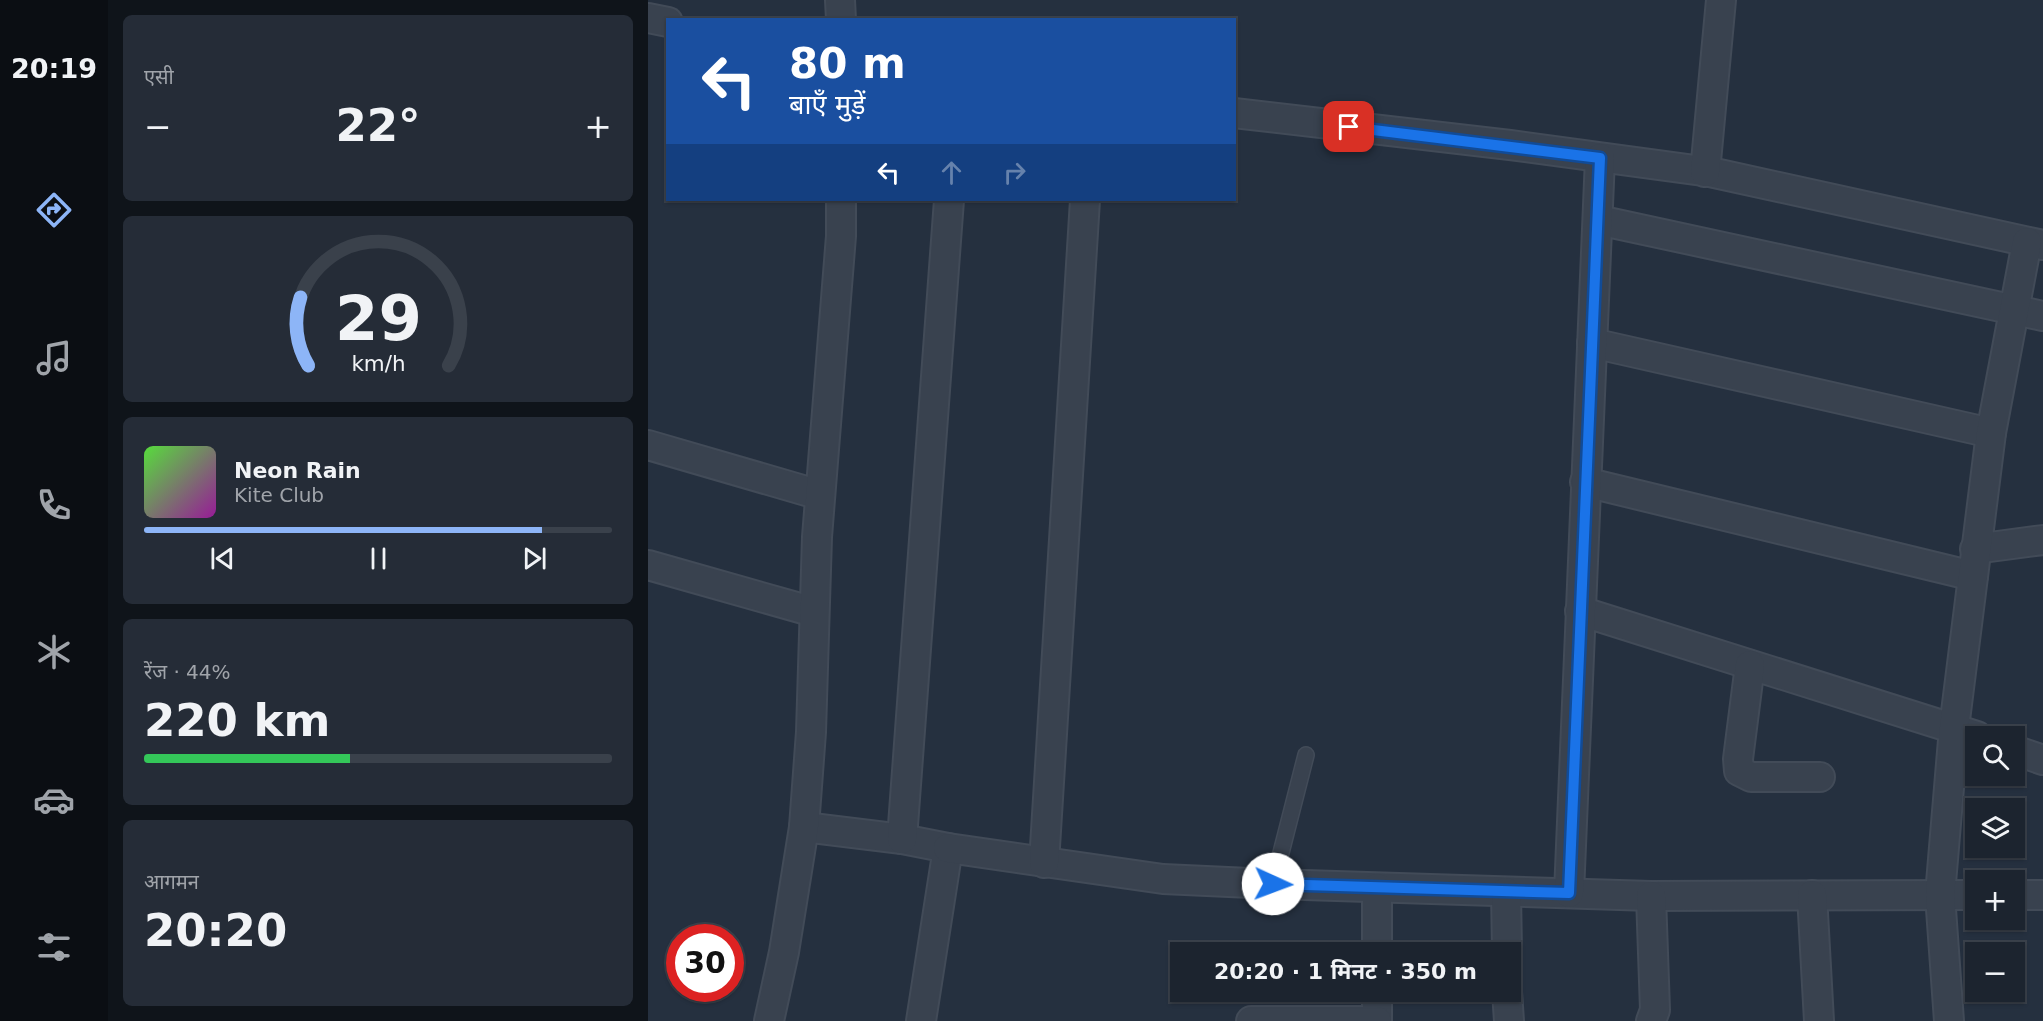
<!DOCTYPE html>
<html lang="hi">
<meta charset="utf-8">
<style>
:root{--surface:#1c242f;--page:#252c37;--text:#f1f3f6;--muted:#a0a4aa;--line:#3a414b;--accent:#8db5f7}
body{margin:0;font-family:"DejaVu Sans","Noto Sans Devanagari",sans-serif;background:var(--page);color:var(--text);height:100vh;display:flex;flex-direction:column;font-size:22px;white-space:nowrap}
*{box-sizing:border-box;margin:0}
p{font-size:20px;color:var(--muted)}
.icon{flex:none;width:33px;height:33px;fill:none;stroke:currentColor;stroke-width:2;stroke-linecap:round;stroke-linejoin:round}
.map{position:relative;flex:1;overflow:hidden}
.side{display:flex;flex-direction:column;gap:15px;padding:15px;background:#0f141a;width:540px}
.side>*{flex:none}
.banner{position:absolute;left:18px;top:18px;width:570px;height:183px;border-radius:0px;box-shadow:0 2px 4px #0004,0 0 0 2px var(--line);background:#1a4fa0;color:#fff;overflow:hidden}
.buttons{position:absolute;left:1317px;top:726px;display:grid;gap:12px}
.buttons a{display:grid;place-items:center;width:60px;height:60px;border-radius:0px;background:var(--surface);box-shadow:0 2px 4px #0004,0 0 0 2px var(--line);font-size:30px}
.speed{position:absolute;left:18px;top:924px;display:flex;gap:12px;font-size:30px;font-weight:700;text-align:center}
.speed>*{display:grid;place-content:center;width:78px;height:78px;border-radius:50%;background:var(--surface);box-shadow:0 2px 4px #0004,0 0 0 2px var(--line);line-height:1}
.speed .limit{border:9px solid #d22;background:#fff;color:#111}
.pin{position:absolute;display:grid;place-items:center;width:51px;height:51px;color:#fff;margin:-26px;border-radius:12px;box-shadow:0 3px 9px #0006}
.me{position:absolute;width:66px;margin:-33px;rotate:92deg;stroke-linejoin:round;filter:drop-shadow(0 0 4px #0008)}
.turn{display:flex;align-items:center;gap:21px;height:126px;padding:0 24px;font-size:27px}
.turn .icon{width:78px;height:78px;stroke-width:2.5}
.turn b{display:block;font-size:42px;line-height:51px}
.lanes{display:flex;align-items:center;height:57px;padding:0 24px;background:#0003;justify-content:center;gap:30px;direction:ltr}
.lanes .off{opacity:.35}
.big{font-size:45px;font-weight:700;line-height:1.1}
.side .widget{flex:1;display:flex;flex-direction:column;justify-content:center;gap:9px;min-width:0;padding:0 21px;border-radius:9px;background:var(--page)}
.side .dial{align-items:center;gap:0}
.dial svg{height:156px;overflow:visible;fill:none;stroke:var(--line);stroke-width:7;stroke-linecap:round;text-anchor:middle}
.dial text{fill:var(--text);stroke:none}
.song{display:flex;align-items:center;gap:18px}
.cover{width:72px;height:72px;border-radius:9px;background:linear-gradient(135deg,hsl(110 70% 55%),hsl(300 70% 35%))}
.played{height:6px;border-radius:3px;background:linear-gradient(90deg,var(--accent) 85%,var(--line) 85%)}
.keys{display:flex;justify-content:space-around;direction:ltr}
.heat{display:flex;justify-content:space-between;align-items:center;font-size:33px;direction:ltr}
.charge{height:9px;border-radius:4px;background:linear-gradient(90deg,#34c759 44%,var(--line) 0)}
.trip{position:absolute;left:522px;top:942px;width:351px;height:60px;border-radius:0px;background:var(--surface);box-shadow:0 2px 4px #0004,0 0 0 2px var(--line);font-weight:700;line-height:60px;text-align:center}
main{display:flex;flex:1;min-height:0}
.tab-bar{display:flex;flex-direction:column;width:108px;justify-content:space-around;align-items:center;background:#0b0e13;color:var(--muted)}
.tab-bar .icon{width:42px;height:42px}
.tab-bar .current{color:var(--accent)}
.tab-bar b{font-size:27px;color:var(--text)}
.map>svg:first-child{display:block}
</style>
<main>
<nav class="tab-bar">
<b>20:19</b>
<svg class="icon current" aria-label="directions" viewBox="0 0 24 24"><path d="M12 3l9 9-9 9-9-9zM9 14v-3h6M13 9l2 2-2 2"/></svg>
<svg class="icon" aria-label="music" viewBox="0 0 24 24"><path d="M9 18V5l10-2v13"/><circle cx="6" cy="18" r="3"/><circle cx="16" cy="16" r="3"/></svg>
<svg class="icon" aria-label="phone" viewBox="0 0 24 24"><path d="M5 4h4l2 5-3 2q2 4 5 5l2-3 5 2v4C11 20 4 13 5 4z"/></svg>
<svg class="icon" aria-label="climate" viewBox="0 0 24 24"><path d="M12 3v18M4 7l16 10M4 17L20 7"/></svg>
<svg class="icon" aria-label="car" viewBox="0 0 24 24"><path d="M5 17H2v-5l4-1 3-4h7l3 4 3 1v5h-3M9 17h6M6 11h13"/><circle cx="7" cy="17" r="2"/><circle cx="17" cy="17" r="2"/></svg>
<svg class="icon" aria-label="filters" viewBox="0 0 24 24"><path d="M4 7h16M4 17h16"/><circle cx="9" cy="7" r="2"/><circle cx="15" cy="17" r="2"/></svg>
</nav>
<section class="side">
<div class="widget"><p>एसी</p>
<div class="heat"><a>−</a><b class="big">22°</b><a>+</a></div>
</div>
<div class="widget dial"><svg viewBox="0 0 100 80">
<path d="M14 69A42 42 0 1 1 86 69"/>
<path d="M14 69A42 42 0 0 1 10 34" stroke="#8db5f7"/>
<text x="50" y="56" font-size="32" font-weight="700">29</text>
<text x="50" y="72" font-size="11">km/h</text>
</svg></div>
<div class="widget">
<div class="song"><i class="cover"></i><div><b>Neon Rain</b><p>Kite Club</p></div></div>
<div class="played"></div>
<div class="keys"><svg class="icon" aria-label="previous" viewBox="0 0 24 24"><path d="M18 5L8 12l10 7zM5 5v14"/></svg><svg class="icon" aria-label="pause" viewBox="0 0 24 24"><path d="M8 5v14M16 5v14"/></svg><svg class="icon" aria-label="next" viewBox="0 0 24 24"><path d="M6 5l10 7-10 7zM19 5v14"/></svg></div>
</div>
<div class="widget"><p>रेंज · 44%</p><b class="big">220 km</b><div class="charge"></div></div>
<div class="widget"><p>आगमन</p><b class="big">20:20</b></div>
</section>
<div class="map">
<svg width="1395" height="1021" viewBox="0 0 1395 1021">
<rect width="100%" height="100%" fill="#25303f"/>
<g fill="none" stroke-linecap="round" stroke-linejoin="round">
<defs>
<path id="service" d="M 625,884 L 658,755"/>
<g id="minor">
<path d="M 192,0 L 193,20"/>
<path d="M 0,18 L 20,22"/>
<path d="M 586,113 L 862,145 L 1062,172 L 1395,245"/>
<path d="M 1057,172 L 1073,0"/>
<path d="M 950,220 L 1395,316"/>
<path d="M 944,343 L 1343,433"/>
<path d="M 0,445 L 172,495"/>
<path d="M 937,482 L 1325,576"/>
<path d="M 1327,549 L 1395,540"/>
<path d="M 0,565 L 166,612"/>
<path d="M 932,611 L 1329,736"/>
<path d="M 1102,665 L 1090,759 L 1091,771 L 1103,777 L 1172,777"/>
<path d="M 1366,750 L 1395,760"/>
<path d="M 156,827 L 254,839 L 300,848 L 273,1021"/>
<path d="M 254,839 L 301,200"/>
<path d="M 300,848 L 515,879 L 625,884 L 1003,896 L 1328,895"/>
<path d="M 396,863 L 437,200"/>
<path d="M 729,888 L 729,952"/>
<path d="M 858,892 L 859,952"/>
<path d="M 921,893 L 952,158"/>
<path d="M 1164,895 L 1171,1021"/>
<path d="M 1366,895 L 1395,895"/>
<path d="M 729,992 L 729,1021"/>
<path d="M 859,992 L 861,1021"/>
<path d="M 121,1021 L 136,952 L 156,827 L 163,732 L 169,537 L 193,236 L 193,200"/>
<path d="M 603,1021 L 729,1021"/>
<path d="M 1003,1021 L 1007,1010 L 1003,896"/>
<path d="M 1301,1021 L 1292,895 L 1306,728 L 1343,433 L 1379,242"/>
</g>
</defs>
<use href="#service" stroke="#424b58" stroke-width="18"/>
<use href="#minor" stroke="#424b58" stroke-width="32"/>
<use href="#service" stroke="#39424f" stroke-width="15"/>
<use href="#minor" stroke="#39424f" stroke-width="28"/>
</g>
<g fill="none" stroke-linecap="round" stroke-linejoin="round">
<defs>
<path id="route" d="M 625,884 L 921,893 L 952,158 L 701,127"/>
</defs>
<use href="#route" stroke="#114b97" stroke-width="15"/>
<use href="#route" stroke="#1a73e8" stroke-width="10"/>
</g>
</svg>
<div class="buttons">
<a><svg class="icon" aria-label="search" viewBox="0 0 24 24"><circle cx="10" cy="10" r="6"/><path d="M15 15l6 6"/></svg></a>
<a><svg class="icon" aria-label="layers" viewBox="0 0 24 24"><path d="M12 4l9 5-9 5-9-5zM3 14l9 5 9-5"/></svg></a>
<a>+</a>
<a>−</a>
</div>
<div class="speed"><div class="limit">30</div></div>
<div class="pin" style="left:701px;top:127px;background:#d93025"><svg class="icon" aria-label="arrive" viewBox="0 0 24 24"><path d="M6 21V4h12l-3 4 3 4H6"/></svg></div>
<svg class="me" style="left:625px;top:884px" viewBox="-20 -20 40 40"><circle r="19" fill="#fff"/><path d="M0-13L10 11 0 6-10 11z" fill="#1a73e8"/></svg>
<div class="trip">20:20 · 1 मिनट · 350 m</div>
<div class="banner">
<div class="turn"><svg class="icon" aria-label="left" viewBox="0 0 24 24"><path d="M17 20v-9H6M10 6l-5 5 5 5"/></svg><div><b>80 m</b>बाएँ मुड़ें</div></div>
<div class="lanes"><svg class="icon" aria-label="left" viewBox="0 0 24 24"><path d="M17 20v-9H6M10 6l-5 5 5 5"/></svg><svg class="icon off" aria-label="ahead" viewBox="0 0 24 24"><path d="M12 20V5M6 11l6-6 6 6"/></svg><svg class="icon off" aria-label="right" viewBox="0 0 24 24"><path d="M7 20v-9h11M14 6l5 5-5 5"/></svg></div>
</div>
</div>
</main>
